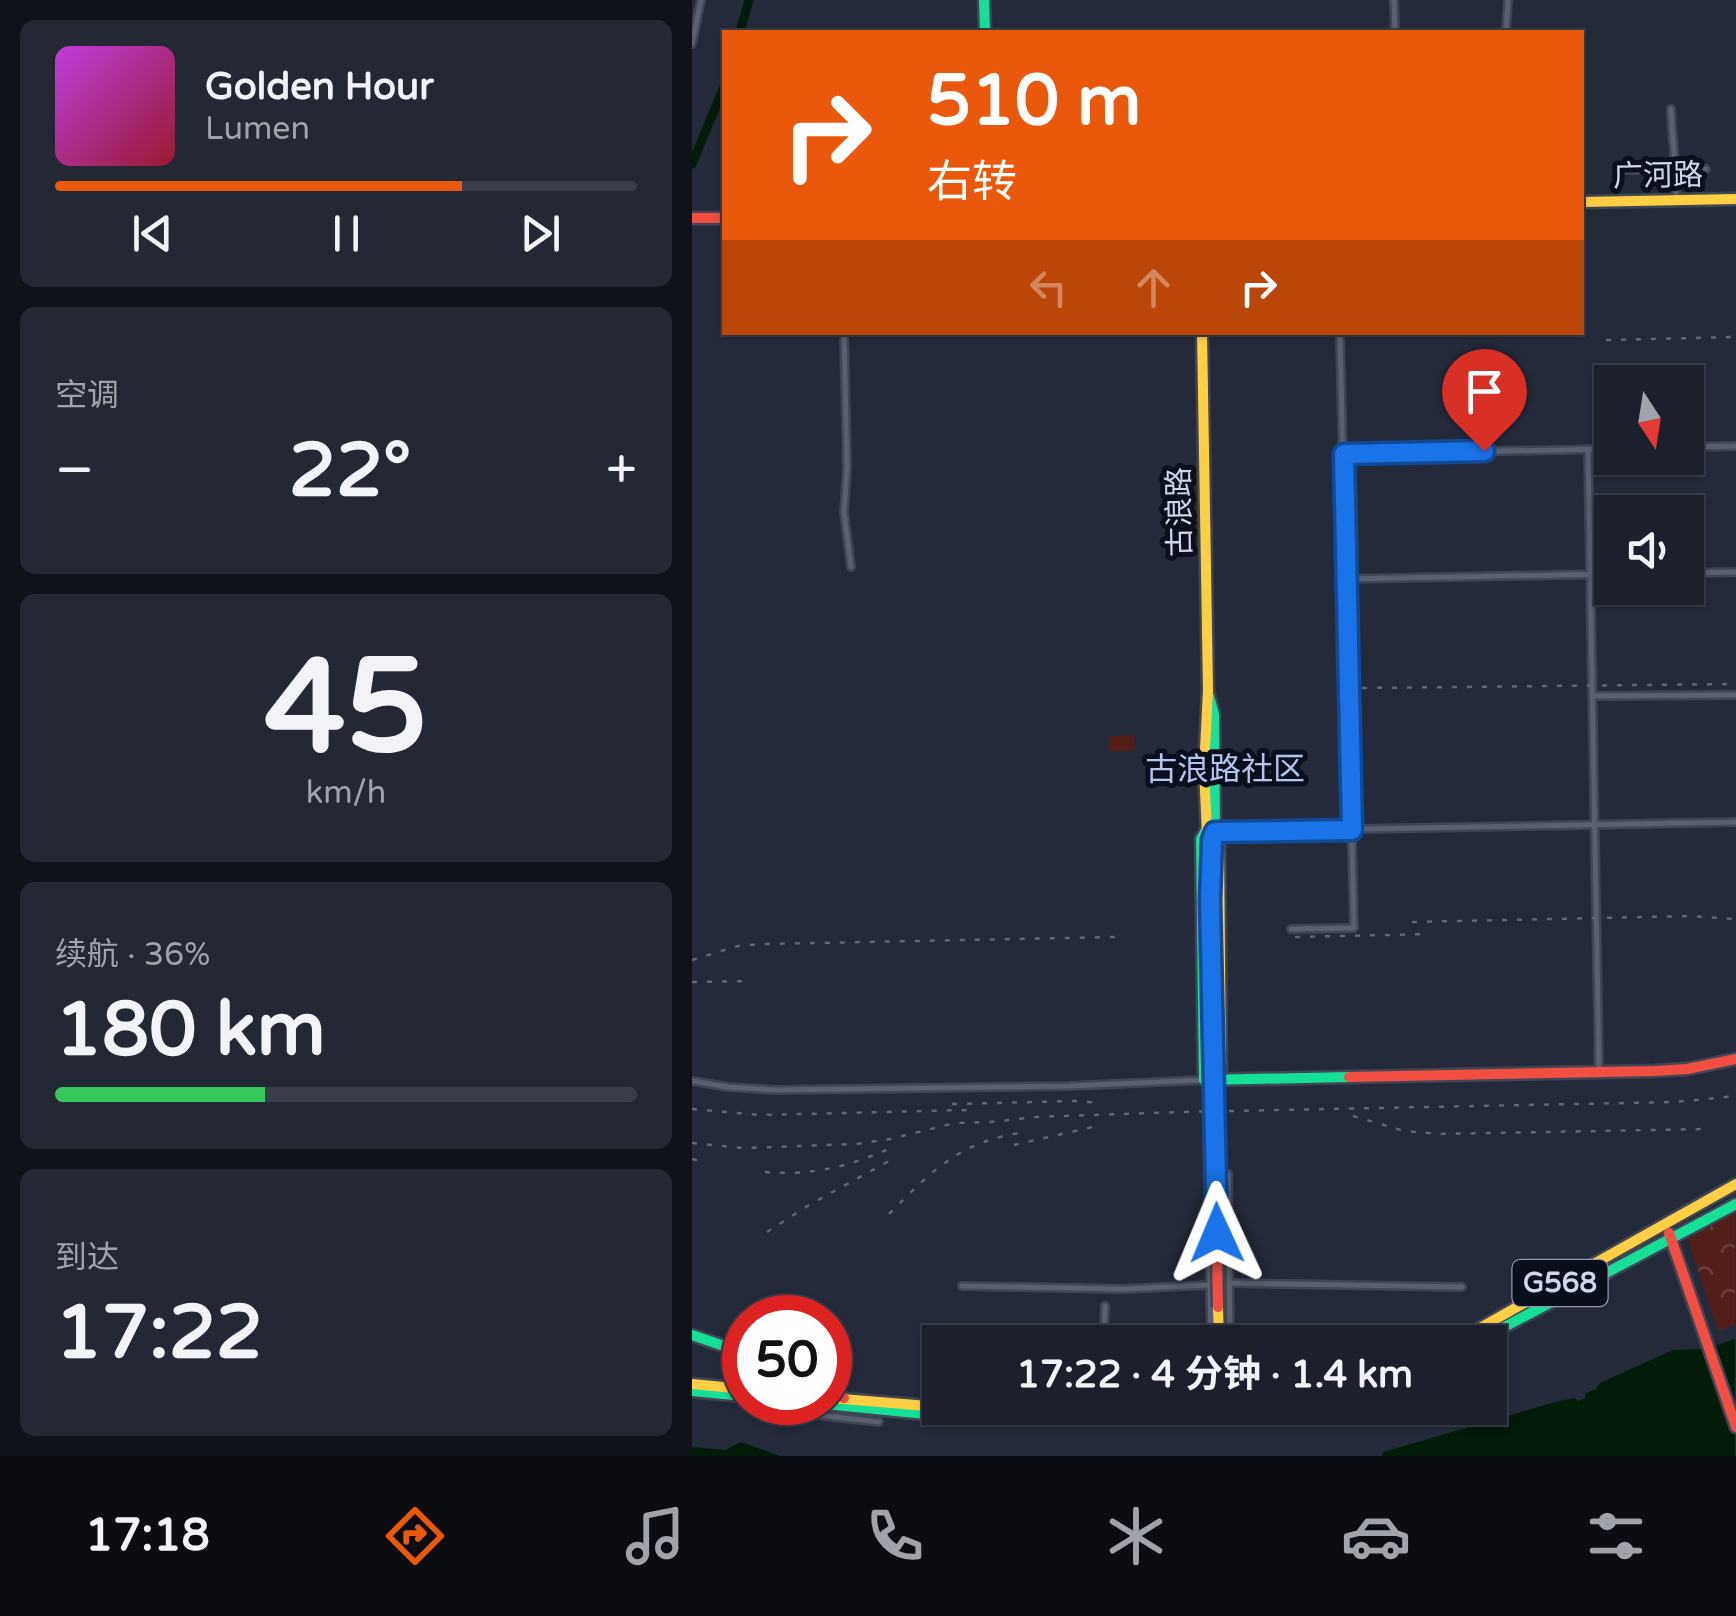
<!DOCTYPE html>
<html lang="zh">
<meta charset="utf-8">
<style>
:root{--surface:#1b202c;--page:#242834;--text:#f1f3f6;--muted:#a0a3a9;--line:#393e48;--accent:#ea580c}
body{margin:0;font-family:"Varela Round","Noto Sans SC",sans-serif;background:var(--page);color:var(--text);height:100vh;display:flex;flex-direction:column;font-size:38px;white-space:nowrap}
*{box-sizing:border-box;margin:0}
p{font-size:32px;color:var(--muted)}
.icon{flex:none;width:55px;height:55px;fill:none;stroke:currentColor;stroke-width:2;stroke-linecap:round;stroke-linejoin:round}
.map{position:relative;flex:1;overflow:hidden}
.drawer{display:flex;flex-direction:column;gap:20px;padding:20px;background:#0f1218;width:692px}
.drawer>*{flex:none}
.banner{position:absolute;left:30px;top:30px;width:862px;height:305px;border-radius:0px;box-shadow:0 2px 8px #0004,0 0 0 2px var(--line);background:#ea580c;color:#fff;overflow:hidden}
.needle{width:65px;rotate:168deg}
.fabs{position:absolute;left:902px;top:365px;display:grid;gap:20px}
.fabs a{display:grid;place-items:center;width:110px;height:110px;border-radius:0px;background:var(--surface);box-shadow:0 2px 8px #0004,0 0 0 2px var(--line);font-size:50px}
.speed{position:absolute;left:30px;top:1295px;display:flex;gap:20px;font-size:50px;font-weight:700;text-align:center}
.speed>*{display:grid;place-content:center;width:130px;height:130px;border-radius:50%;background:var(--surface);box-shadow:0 2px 8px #0004,0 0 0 2px var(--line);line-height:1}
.speed .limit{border:15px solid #d22;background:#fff;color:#111}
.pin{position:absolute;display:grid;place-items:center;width:85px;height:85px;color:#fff;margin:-102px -42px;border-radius:50% 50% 50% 0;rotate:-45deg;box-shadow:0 0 10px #0007}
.pin .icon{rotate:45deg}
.me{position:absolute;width:110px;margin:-55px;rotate:359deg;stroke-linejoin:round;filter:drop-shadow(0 0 8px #0008)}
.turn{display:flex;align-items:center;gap:35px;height:210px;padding:0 40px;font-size:45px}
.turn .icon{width:130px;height:130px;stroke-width:2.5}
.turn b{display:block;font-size:70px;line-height:85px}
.lanes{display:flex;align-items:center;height:95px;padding:0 40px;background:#0003;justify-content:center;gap:50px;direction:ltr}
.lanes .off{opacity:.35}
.big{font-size:75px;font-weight:700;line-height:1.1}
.drawer .card{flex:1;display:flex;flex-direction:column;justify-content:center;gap:15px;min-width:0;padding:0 35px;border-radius:15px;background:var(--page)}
.drawer .dial{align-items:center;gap:0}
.dial b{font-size:130px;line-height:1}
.song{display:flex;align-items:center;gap:30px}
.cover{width:120px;height:120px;border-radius:15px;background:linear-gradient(135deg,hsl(290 70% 55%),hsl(350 70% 35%))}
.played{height:10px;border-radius:5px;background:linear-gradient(90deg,var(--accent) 70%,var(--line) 70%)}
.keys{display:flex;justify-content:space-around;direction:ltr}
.heat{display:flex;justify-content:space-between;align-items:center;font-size:55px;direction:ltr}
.charge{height:15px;border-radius:8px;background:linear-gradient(90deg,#34c759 36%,var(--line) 0)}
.trip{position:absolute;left:230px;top:1325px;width:585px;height:100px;border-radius:0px;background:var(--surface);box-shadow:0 2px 8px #0004,0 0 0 2px var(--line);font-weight:700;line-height:100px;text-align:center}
.dock{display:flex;height:160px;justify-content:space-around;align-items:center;background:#0b0d12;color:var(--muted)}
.dock .icon{width:70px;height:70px}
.dock .on{color:var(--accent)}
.dock b{font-size:45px;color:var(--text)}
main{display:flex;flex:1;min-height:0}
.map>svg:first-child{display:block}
</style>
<main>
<section class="drawer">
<div class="card">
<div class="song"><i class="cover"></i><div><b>Golden Hour</b><p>Lumen</p></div></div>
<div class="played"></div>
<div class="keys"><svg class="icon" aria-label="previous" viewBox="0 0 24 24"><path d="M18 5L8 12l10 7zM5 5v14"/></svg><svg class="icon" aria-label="pause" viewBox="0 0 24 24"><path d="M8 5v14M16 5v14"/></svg><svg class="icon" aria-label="next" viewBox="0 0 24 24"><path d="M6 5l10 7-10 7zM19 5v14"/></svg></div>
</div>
<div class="card"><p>空调</p>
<div class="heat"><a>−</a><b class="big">22°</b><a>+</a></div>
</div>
<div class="card dial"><b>45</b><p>km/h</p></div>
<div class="card"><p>续航 · 36%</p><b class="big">180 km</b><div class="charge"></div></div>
<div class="card"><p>到达</p><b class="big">17:22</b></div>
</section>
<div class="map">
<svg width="1044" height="1456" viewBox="0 0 1044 1456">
<defs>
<pattern id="park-crowns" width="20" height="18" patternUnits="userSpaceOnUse" patternTransform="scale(2.5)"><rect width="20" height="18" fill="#541e1b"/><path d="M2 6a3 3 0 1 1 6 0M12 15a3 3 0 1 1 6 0" fill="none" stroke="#6c3e3c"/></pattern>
</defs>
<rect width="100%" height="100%" fill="#242a3a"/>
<path fill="#541e1b" d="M 442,735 L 443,751 L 417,751 L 417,736 Z"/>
<path fill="url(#park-crowns)" d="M 1043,1213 L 1043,1325 L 1026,1331 L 996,1239 Z"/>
<g fill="#031c0a">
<path d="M 1043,1339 L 1043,1456 L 690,1456 L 691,1452 L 863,1402 L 883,1398 L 886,1401 L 893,1398 L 894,1393 L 904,1389 L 908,1383 L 981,1350 L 1014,1349 Z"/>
<path d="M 49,1442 L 88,1456 L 0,1456 L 0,1447 L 33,1450 Z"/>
</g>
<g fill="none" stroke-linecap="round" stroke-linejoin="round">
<g stroke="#031c0a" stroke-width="9">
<path d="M 48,32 L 57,0"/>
<path d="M 0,164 L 32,87"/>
</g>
<defs>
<g id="street">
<path d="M 702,0 L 703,32"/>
<path d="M 814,32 L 816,0"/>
<path d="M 0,44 L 9,0"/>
<path d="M 979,109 C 980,140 985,169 984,200"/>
<path d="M 933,170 L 1014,169"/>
<path d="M 152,332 L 155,468 L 152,512 L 159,567"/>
<path d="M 995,447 L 1044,446"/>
<path d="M 896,449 L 907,1071"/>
<path d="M 653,454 L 920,449"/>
<path d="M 995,573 L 1044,572"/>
<path d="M 654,579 L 920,574"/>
<path d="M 900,696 L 1044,695"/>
<path d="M 513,832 L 1044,822"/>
<path d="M 599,929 L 662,928 L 648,338"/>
<path d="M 0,1081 L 36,1087 L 83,1090 L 377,1086 L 512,1080"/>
<path d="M 515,1122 L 519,1342"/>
<path d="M 524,1174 L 536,1174 L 538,1342"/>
<path d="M 538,1283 L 770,1287"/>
<path d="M 270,1286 L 432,1289 L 517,1285"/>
<path d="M 293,1330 L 328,1334 L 409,1334 L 408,1342"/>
<path d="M 409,1334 L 412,1332 L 413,1306"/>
<path d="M 81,1402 L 90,1411 L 187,1422"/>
</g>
<g id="fast">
<path d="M 292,0 L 293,32"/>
<path d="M 517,696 L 522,714 L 523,832 L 520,840 L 519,862"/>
<path d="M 513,832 L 509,839 L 512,1080 L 657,1077"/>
<path d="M 0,1335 L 52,1353"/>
<path d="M 784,1342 L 1044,1204"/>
<path d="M 0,1391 L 52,1396"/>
<path d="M 113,1402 L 264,1417 L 578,1408"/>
</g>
<g id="slow">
<path d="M 890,202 L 1044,199"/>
<path d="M 510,332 L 516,690 L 512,769 L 518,900"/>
<path d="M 523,832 L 527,839 L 529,1080"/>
<path d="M 526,1307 L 527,1342"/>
<path d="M 763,1342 L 1044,1184"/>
<path d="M 0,1384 L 52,1389"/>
<path d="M 138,1398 L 248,1407"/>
<path d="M 260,1408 L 277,1408"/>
</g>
<g id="jam">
<path d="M 0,218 L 32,218"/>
<path d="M 657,1077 L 963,1071 L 995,1069 L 1044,1059"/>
<path d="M 977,1233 L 1044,1427"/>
<path d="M 138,1386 L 152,1398"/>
</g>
</defs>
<use href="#street" stroke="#414654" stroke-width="10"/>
<use href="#fast" stroke="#414654" stroke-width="15"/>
<use href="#slow" stroke="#414654" stroke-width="15"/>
<use href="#jam" stroke="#414654" stroke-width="15"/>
<use href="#street" stroke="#5b6070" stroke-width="5"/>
<use href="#fast" stroke="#16e098" stroke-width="10"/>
<use href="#slow" stroke="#ffcf43" stroke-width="10"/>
<use href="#jam" stroke="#f24e42" stroke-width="10"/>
<g stroke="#626675" stroke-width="2.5" stroke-dasharray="5 10" stroke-linecap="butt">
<path d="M 914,340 L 1044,337"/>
<path d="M 670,688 L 1044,684"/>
<path d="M 720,922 L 998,916 L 1044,919"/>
<path d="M 603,937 L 738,934"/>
<path d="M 0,960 L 46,946 L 71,944 L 424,937"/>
<path d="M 0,982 L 59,981"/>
<path d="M 260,1104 L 383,1101 L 410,1103"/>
<path d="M 0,1109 L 68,1115 L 275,1110"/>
<path d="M 661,1116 L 712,1131 L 747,1134 L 1013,1129"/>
<path d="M 0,1143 L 51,1148 L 164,1144 L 198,1139 L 263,1123 L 298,1122 L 344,1117 L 488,1112 L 983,1102 L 1044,1096"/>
<path d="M 322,1145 L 405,1126"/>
<path d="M 0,1159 L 8,1161"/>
<path d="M 73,1172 C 120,1176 160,1166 203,1146"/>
<path d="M 197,1214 C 242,1169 268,1141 334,1132"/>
<path d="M 75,1232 L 117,1205 L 197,1161"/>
</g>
<defs>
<path id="jam-bridge" d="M 518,900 L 526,1307"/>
</defs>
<use href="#jam-bridge" stroke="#414654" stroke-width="15" stroke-linecap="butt"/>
<use href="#jam-bridge" stroke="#f24e42" stroke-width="10"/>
</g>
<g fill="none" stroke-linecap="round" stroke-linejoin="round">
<defs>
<path id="route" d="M 525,1233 L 518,900 L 520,840 L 523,832 L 660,830 L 652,454 L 792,451"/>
</defs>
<use href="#route" stroke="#114b97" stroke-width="25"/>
<use href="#route" stroke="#1a73e8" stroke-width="18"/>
</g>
<g text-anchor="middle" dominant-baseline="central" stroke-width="10" stroke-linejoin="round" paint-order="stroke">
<rect fill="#0b0f1c" stroke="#949aac" stroke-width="2.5" x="820.5" y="1260" width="95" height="46" rx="8"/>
<g font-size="28" font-weight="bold" fill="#cfd6ea">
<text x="868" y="1283">G568</text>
</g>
<g font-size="30" fill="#cfd6ea" stroke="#0b0f1c">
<text transform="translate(966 176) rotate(-1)">广河路</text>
<text transform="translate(488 512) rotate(-91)">古浪路</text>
</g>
<g font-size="32" fill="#b4c4ea" stroke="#0b0f1c">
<text x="533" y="770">古浪路社区</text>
</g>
</g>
</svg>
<div class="fabs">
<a><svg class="needle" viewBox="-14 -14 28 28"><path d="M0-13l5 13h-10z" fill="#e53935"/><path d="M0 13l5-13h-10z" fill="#a0a3a9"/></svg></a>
<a><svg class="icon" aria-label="sound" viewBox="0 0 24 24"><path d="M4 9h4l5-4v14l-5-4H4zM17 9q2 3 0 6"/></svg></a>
</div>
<div class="speed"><div class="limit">50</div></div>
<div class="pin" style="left:792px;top:451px;background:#d93025"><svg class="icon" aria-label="arrive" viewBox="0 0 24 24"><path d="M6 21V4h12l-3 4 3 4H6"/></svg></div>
<svg class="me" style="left:525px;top:1233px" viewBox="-20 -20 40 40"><path d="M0-17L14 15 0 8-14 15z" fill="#1a73e8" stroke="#fff" stroke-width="4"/></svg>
<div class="trip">17:22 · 4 分钟 · 1.4 km</div>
<div class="banner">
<div class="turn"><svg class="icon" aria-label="right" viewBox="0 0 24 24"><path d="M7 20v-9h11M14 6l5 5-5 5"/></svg><div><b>510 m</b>右转</div></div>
<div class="lanes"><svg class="icon off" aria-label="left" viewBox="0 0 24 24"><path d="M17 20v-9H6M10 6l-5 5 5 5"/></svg><svg class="icon off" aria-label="ahead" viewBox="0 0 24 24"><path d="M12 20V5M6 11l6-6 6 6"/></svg><svg class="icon" aria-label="right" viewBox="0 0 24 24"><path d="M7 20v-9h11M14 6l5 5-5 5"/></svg></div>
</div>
</div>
</main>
<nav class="dock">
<b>17:18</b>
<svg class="icon on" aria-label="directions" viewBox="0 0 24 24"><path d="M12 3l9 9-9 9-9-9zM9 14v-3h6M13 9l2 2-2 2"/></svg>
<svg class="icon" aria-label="music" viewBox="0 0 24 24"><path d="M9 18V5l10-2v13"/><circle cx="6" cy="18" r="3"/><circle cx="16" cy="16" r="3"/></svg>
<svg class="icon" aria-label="phone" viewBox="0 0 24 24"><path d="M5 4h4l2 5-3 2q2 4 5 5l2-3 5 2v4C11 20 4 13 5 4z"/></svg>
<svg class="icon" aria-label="climate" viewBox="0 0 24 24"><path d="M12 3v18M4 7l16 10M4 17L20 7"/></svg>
<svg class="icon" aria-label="car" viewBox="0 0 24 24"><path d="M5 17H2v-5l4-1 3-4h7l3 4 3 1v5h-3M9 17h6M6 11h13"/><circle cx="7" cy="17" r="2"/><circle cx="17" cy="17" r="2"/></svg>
<svg class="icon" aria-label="filters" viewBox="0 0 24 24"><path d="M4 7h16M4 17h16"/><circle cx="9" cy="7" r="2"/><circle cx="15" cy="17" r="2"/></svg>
</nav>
